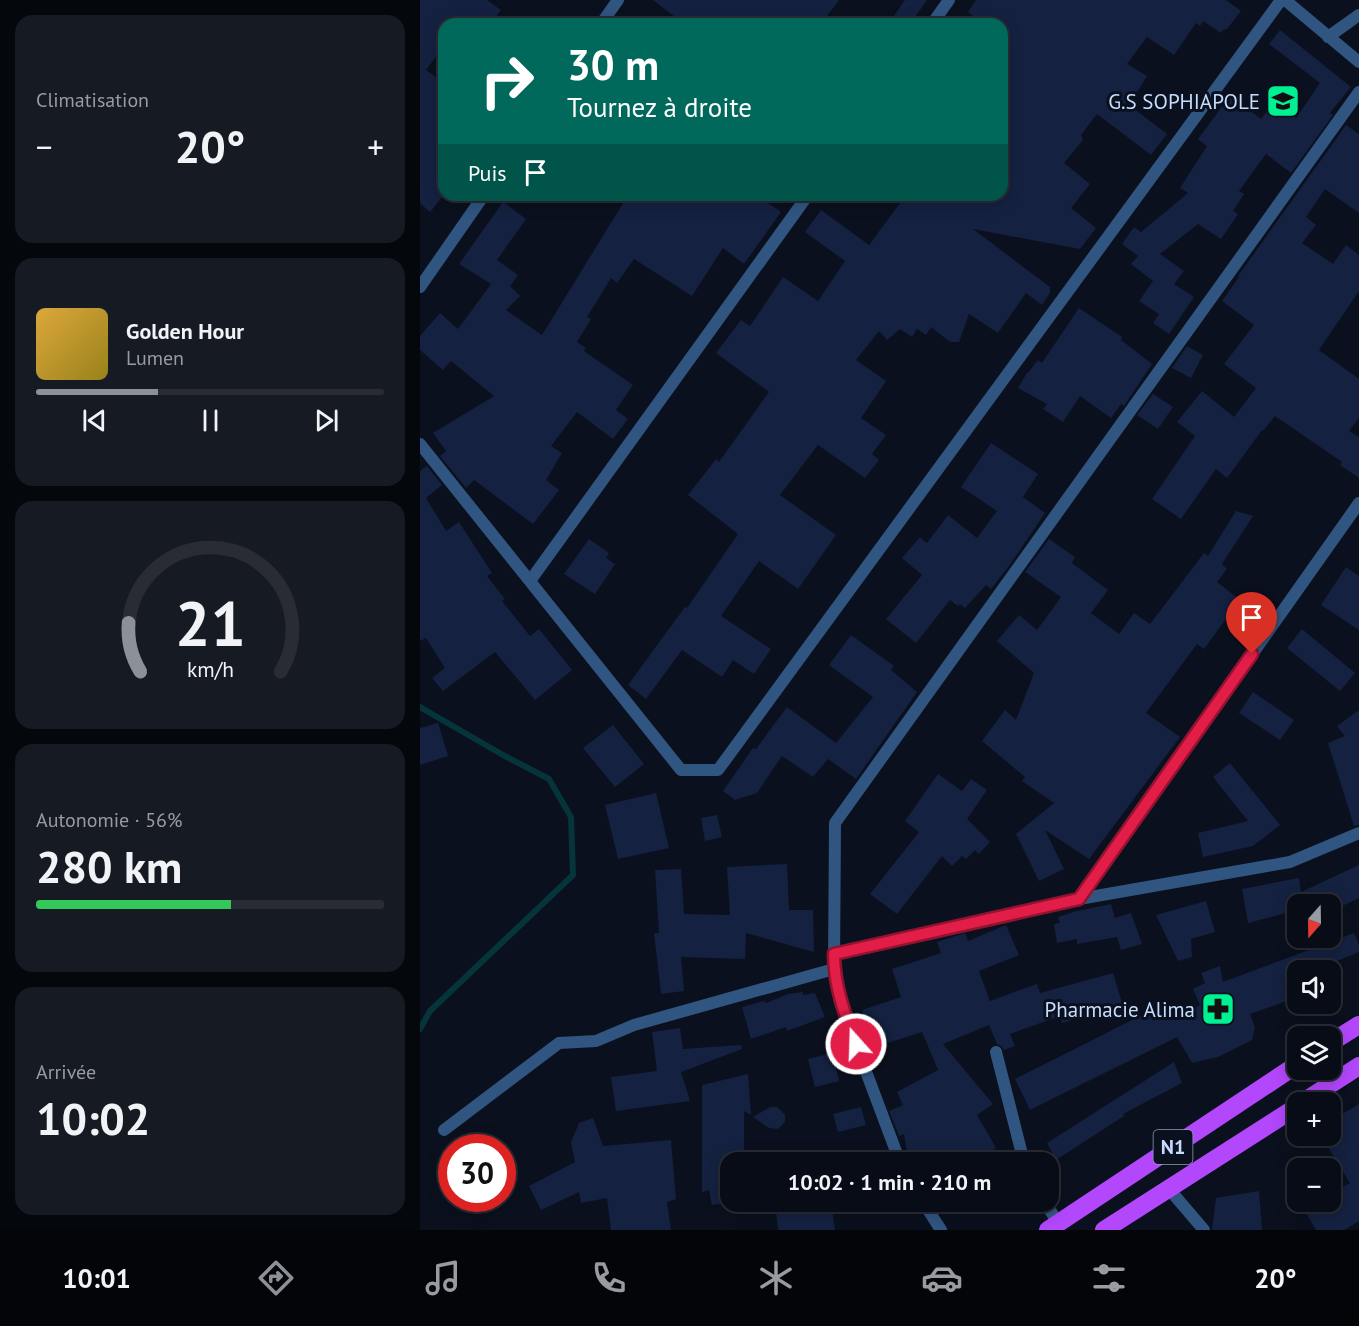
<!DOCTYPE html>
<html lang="fr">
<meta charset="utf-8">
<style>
:root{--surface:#080c16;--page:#161a23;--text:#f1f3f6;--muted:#989ba1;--line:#292c35;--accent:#8c9099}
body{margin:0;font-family:"PT Sans",sans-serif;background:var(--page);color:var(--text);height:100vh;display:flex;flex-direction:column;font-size:22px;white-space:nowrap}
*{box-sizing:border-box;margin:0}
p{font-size:20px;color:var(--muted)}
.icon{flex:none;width:33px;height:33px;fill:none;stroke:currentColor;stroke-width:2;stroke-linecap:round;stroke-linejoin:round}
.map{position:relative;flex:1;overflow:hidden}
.panel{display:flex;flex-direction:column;gap:15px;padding:15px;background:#04070c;width:420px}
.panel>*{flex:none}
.banner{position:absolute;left:18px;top:18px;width:570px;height:183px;border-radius:18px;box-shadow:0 3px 15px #0003,0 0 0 2px var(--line);background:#00695c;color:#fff;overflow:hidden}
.needle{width:39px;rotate:200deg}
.controls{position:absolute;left:867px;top:894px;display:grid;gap:12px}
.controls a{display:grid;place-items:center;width:54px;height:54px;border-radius:12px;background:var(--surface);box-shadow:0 3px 15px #0003,0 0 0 2px var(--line);font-size:30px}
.speed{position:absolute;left:18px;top:1134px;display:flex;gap:12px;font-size:30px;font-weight:700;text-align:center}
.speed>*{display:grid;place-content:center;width:78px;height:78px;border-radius:50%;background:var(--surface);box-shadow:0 3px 15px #0003,0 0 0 2px var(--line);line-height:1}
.speed .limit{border:9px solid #d22;background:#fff;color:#111}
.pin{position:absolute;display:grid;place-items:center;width:51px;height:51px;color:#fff;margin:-62px -26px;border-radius:50% 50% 50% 0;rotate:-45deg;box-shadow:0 0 6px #0007}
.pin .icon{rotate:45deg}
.me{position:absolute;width:66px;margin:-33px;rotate:340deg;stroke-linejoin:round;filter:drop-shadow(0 0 4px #0008)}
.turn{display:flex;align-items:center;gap:21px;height:126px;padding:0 30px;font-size:27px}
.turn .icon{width:78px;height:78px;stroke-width:2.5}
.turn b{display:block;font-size:42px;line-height:51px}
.then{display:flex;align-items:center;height:57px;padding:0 30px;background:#0003;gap:12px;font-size:22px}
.big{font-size:45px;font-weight:800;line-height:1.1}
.panel .card{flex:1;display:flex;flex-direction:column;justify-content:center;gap:9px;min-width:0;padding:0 21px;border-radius:18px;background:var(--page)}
.panel .dial{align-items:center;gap:0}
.dial svg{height:156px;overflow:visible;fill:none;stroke:var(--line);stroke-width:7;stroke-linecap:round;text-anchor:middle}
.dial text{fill:var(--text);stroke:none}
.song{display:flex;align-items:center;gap:18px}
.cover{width:72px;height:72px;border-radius:9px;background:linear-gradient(135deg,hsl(40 70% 55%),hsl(50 70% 35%))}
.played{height:6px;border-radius:3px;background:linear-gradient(90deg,var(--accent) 35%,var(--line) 35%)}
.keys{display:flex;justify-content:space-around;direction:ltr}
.heat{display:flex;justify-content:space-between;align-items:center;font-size:33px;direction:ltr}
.charge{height:9px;border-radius:4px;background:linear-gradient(90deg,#34c759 56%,var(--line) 0)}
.trip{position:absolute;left:300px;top:1152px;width:339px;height:60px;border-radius:18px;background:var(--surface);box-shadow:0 3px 15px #0003,0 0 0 2px var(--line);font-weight:800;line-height:60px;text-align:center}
.tab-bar{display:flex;height:96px;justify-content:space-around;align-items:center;background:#030509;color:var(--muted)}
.tab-bar .icon{width:42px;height:42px}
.tab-bar .current{color:var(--accent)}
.tab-bar b{font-size:27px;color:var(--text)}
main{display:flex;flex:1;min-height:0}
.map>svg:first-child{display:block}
</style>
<main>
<section class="panel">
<div class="card"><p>Climatisation</p>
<div class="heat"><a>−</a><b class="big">20°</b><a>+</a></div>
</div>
<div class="card">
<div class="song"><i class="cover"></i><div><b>Golden Hour</b><p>Lumen</p></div></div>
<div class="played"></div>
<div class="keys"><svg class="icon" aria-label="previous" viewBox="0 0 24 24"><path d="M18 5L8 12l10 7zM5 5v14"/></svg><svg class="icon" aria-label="pause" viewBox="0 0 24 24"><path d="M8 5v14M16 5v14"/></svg><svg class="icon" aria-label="next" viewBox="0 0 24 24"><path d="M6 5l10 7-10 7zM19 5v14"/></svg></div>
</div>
<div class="card dial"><svg viewBox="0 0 100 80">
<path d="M14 69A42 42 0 1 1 86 69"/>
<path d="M14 69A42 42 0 0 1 8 44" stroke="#8c9099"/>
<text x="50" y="56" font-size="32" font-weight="700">21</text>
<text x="50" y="72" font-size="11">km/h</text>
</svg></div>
<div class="card"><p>Autonomie · 56%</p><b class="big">280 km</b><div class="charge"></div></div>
<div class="card"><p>Arrivée</p><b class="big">10:02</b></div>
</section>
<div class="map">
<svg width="939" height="1230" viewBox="0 0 939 1230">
<rect width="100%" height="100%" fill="#0a101d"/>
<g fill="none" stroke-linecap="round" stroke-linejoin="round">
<path stroke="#05343b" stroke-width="6" d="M 0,707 L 83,755 L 129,779 L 151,817 L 153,875 L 10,1011 L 0,1029"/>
</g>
<g fill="#142140">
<path d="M 0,0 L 67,0 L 81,10 L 71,24 L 24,24 L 24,46 L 6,70 L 24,83 L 24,195 L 10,212 L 0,203 Z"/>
<path d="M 233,0 L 419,0 L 401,24 L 264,24 Z"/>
<path d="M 485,0 L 507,0 L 490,24 L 482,24 L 471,20 Z"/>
<path d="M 556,0 L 806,0 L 821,11 L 807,29 L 803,30 L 801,33 L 783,21 L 780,26 L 776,23 L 754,55 L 727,37 L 707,64 L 727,76 L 709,105 L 747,134 L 731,155 L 677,114 L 661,135 L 663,140 L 644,163 L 670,184 L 651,208 L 676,228 L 660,249 L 553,229 L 630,287 L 630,293 L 622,305 L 606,293 L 578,333 L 549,314 L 539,342 L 530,342 L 511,327 L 506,335 L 497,329 L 492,337 L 480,329 L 467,340 L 459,331 L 436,360 L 466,381 L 441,418 L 466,435 L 452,454 L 459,460 L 445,478 L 398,445 L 360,495 L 416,535 L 378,589 L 339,561 L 301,616 L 351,649 L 334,674 L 313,660 L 302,677 L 262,650 L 226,699 L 208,685 L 265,607 L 267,608 L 318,534 L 268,495 L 296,459 L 299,462 L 349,392 L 296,353 L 321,320 L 330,326 L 363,277 L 398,301 L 425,261 L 385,232 L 401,210 L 449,245 L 486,195 L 582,195 L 582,24 L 564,24 L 548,12 Z"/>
<path d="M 860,30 L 931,87 L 910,113 L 913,115 L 871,173 L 846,154 L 819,191 L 824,194 L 813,211 L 818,214 L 801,239 L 778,224 L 740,254 L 764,271 L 754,284 L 774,297 L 749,334 L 733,323 L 739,314 L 719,301 L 733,281 L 711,264 L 718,256 L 702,244 L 714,227 L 721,232 L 768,193 L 760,188 L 787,146 L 778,139 L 810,96 L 841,119 L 854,102 L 876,118 L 900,83 L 849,44 Z"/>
<path d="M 926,125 L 939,134 L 939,213 L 905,189 L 886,217 L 896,225 L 882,243 L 913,264 L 926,245 L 939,255 L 939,291 L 899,350 L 939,379 L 939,418 L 929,431 L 939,437 L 939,478 L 920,465 L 922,462 L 855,416 L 843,431 L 842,430 L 807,478 L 796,469 L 761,519 L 732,499 L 775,436 L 757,422 L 782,391 L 814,417 L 836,388 L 804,364 L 834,325 L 802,301 L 819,277 L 818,276 Z"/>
<path d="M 208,195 L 336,195 L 361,212 L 324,264 L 303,248 L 272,296 L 214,259 L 197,283 L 191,278 L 167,317 L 171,319 L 157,342 L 166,348 L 164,351 L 213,385 L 196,410 L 208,419 L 193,439 L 157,412 L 131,446 L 142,453 L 126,480 L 139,490 L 113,524 L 54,480 L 46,488 L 20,456 L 26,451 L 13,433 L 74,396 L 31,361 L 23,370 L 0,350 L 0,336 L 20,313 L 38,329 L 71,284 L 39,264 L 83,202 L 106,219 L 77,260 L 98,275 L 90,286 L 100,296 L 86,310 L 122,335 Z"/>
<path d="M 659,308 L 702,337 L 701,340 L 732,364 L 704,406 L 701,404 L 691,418 L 660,396 L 643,422 L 623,409 L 627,404 L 598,388 L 607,373 L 608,373 L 618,360 L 622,363 Z"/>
<path d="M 767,346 L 783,355 L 771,378 L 752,368 Z"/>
<path d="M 733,394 L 753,407 L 738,429 L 717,415 Z"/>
<path d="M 571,443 L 618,474 L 603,497 L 625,513 L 589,566 L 571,589 L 566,585 L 545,608 L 540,604 L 538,606 L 530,600 L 496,643 L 466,619 L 502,575 L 482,558 L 500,537 L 507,543 L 528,515 L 557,538 L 577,511 L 541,487 Z"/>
<path d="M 7,466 L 22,485 L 6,498 L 26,531 L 39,522 L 72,573 L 67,576 L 85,599 L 82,601 L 110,636 L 119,629 L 152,670 L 115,700 L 75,652 L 23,691 L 12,678 L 25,668 L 6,638 L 0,641 L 0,471 Z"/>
<path d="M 816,511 L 833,516 L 802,564 L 807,569 L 797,582 L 820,600 L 784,649 L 777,644 L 726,713 L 760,737 L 669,859 L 625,830 L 644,869 L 619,881 L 596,834 L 634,803 L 602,781 L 605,777 L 562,741 L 585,710 L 596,720 L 614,673 L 577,641 L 599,615 L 617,630 L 641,597 L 605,572 L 629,539 L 655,557 L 652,563 L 688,590 L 671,613 L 699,634 L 714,613 L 730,624 L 784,553 L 788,556 Z"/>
<path d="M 169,539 L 189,553 L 186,558 L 195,564 L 175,594 L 144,574 Z"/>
<path d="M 926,567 L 939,576 L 939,630 L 901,605 Z"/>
<path d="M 882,629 L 935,673 L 920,691 L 867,648 Z"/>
<path d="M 431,635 L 474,666 L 471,670 L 497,692 L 436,779 L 408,759 L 393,777 L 362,756 L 337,793 L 315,800 L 303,791 L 333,748 L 336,749 L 367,707 L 416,743 L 453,697 L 409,665 Z"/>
<path d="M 833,692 L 874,720 L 860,740 L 819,713 Z"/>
<path d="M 939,710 L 939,825 L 934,826 L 908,743 L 925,736 L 917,726 Z"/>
<path d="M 18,723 L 28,756 L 0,765 L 0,728 Z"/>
<path d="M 193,725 L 224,764 L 195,787 L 163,748 Z"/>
<path d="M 810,763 L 831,789 L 830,791 L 832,790 L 860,825 L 833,846 L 783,857 L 778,833 L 828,821 L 793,777 Z"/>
<path d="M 518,774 L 542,791 L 551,779 L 567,790 L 547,819 L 570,842 L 559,854 L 555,850 L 546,859 L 542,856 L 532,866 L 522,856 L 477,914 L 450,894 L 499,832 L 485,821 Z"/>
<path d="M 236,793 L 249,848 L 198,859 L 185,805 Z"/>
<path d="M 297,815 L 302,837 L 285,841 L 281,818 Z"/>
<path d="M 367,864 L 369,910 L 393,910 L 394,952 L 326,933 L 325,959 L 261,957 L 264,991 L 241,994 L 234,933 L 239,933 L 235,870 L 261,869 L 264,914 L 310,915 L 307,867 Z"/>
<path d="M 939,865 L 939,898 L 910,912 L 910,901 L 896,904 L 878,904 L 878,910 L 828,923 L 822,889 L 879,878 L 881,892 Z"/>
<path d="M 786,901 L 795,932 L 771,939 L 772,957 L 758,961 L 736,915 Z"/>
<path d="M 691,904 L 695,918 L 711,913 L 722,944 L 701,950 L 697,937 L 657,944 L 657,939 L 637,943 L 634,924 L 640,923 L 638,917 L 653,912 Z"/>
<path d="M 586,925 L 599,955 L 559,971 L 570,1001 L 617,984 L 620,993 L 693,973 L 703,1006 L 642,1023 L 640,1016 L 590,1034 L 595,1046 L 584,1050 L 581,1046 L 577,1044 L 569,1025 L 523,1044 L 573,1104 L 557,1115 L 576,1148 L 551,1162 L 531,1162 L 525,1152 L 488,1158 L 484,1134 L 479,1136 L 469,1111 L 483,1105 L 477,1092 L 518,1070 L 502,1032 L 455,1047 L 442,1010 L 481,997 L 472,969 L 521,953 L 517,942 L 545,933 L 548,941 Z"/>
<path d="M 934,933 L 939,945 L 939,952 L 917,961 L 920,970 L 878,970 L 878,997 L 830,1014 L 835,1027 L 832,1040 L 798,1057 L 772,1063 L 757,1037 L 610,1110 L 595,1079 L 730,1011 L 745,1006 L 750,1020 L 780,1005 L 773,989 L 785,983 L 781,973 L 800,966 L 803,982 Z"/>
<path d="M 383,992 L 383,995 L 395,993 L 405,1017 L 367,1031 L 366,1027 L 331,1039 L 322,1007 L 344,1001 L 346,1003 L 368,994 Z"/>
<path d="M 260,1028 L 263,1049 L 321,1045 L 322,1049 L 261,1072 L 270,1101 L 196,1111 L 191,1077 L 237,1071 L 232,1032 Z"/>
<path d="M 412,1053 L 419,1081 L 395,1087 L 388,1059 Z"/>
<path d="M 754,1062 L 762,1083 L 703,1114 L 704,1116 L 636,1160 L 627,1143 Z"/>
<path d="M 328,1074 L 331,1115 L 324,1111 L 324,1157 L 317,1162 L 310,1162 L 310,1202 L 292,1205 L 289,1190 L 282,1192 L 282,1085 Z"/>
<path d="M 939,1104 L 939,1221 L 924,1230 L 896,1230 L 884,1209 L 897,1202 L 910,1202 L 910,1194 L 930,1183 L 901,1136 L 910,1136 L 910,1121 Z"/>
<path d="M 350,1107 L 357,1107 L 365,1115 L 365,1122 L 358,1129 L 349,1128 L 333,1117 Z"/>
<path d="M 441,1107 L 446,1125 L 418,1132 L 413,1114 Z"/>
<path d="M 173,1118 L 183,1146 L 251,1140 L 256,1199 L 247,1202 L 251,1230 L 191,1230 L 187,1198 L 161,1203 L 159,1192 L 121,1210 L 109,1186 L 155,1162 L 151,1142 L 159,1123 Z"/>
<path d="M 839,1191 L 842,1230 L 792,1230 L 796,1198 Z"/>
<path d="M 376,1202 L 411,1202 L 415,1230 L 358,1230 L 356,1211 L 377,1208 Z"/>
</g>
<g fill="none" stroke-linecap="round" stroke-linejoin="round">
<g stroke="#315581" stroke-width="12">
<path d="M 865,0 L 939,62"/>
<path d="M 181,24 L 198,0"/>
<path d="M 512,24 L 529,0"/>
<path d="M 908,37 L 939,15"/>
<path d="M 0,287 L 64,195"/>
<path d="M 0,444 L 261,770 L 298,770 L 861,0"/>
<path d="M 110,581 L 388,195"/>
<path d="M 659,899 L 870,862 L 939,833"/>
<path d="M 414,954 L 659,899 L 939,503"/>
<path d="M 576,1052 L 604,1162"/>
<path d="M 24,1130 L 139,1043 L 176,1041 L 214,1025 L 414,969"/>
<path d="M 480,1162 L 421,1005 L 414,969 L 415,823 L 939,92"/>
<path d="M 749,1189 L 784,1230"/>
<path d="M 503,1202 L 521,1230"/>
<path d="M 625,1202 L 638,1223"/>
</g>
<g stroke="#b247fc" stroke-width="18">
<path d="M 910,1043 L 939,1025"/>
<path d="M 883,1102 L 939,1066"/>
<path d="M 628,1230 L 878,1064"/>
<path d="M 684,1230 L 878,1106"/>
</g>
</g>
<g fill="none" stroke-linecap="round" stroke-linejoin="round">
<defs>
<path id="route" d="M 436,1044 C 425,1015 414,986 414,954 L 659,899 L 832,654"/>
</defs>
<use href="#route" stroke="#92132f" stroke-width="15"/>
<use href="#route" stroke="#e11d48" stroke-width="10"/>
</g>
<defs>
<symbol id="school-square" viewBox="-11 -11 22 22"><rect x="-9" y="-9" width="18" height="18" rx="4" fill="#00f192" stroke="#0a101d"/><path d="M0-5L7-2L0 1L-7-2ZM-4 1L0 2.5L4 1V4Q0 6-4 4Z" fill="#111"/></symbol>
<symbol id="pharmacy-square" viewBox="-11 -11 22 22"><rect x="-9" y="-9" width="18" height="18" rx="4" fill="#00f192" stroke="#0a101d"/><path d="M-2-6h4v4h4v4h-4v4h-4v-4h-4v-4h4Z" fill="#111"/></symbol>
</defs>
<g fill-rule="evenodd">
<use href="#school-square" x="844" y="82" width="38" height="38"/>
<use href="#pharmacy-square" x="779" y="990" width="38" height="38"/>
</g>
<g text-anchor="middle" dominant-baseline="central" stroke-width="6" stroke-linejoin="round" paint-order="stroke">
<rect fill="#0a101d" stroke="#8e9fbb" stroke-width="1.5" x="733.5" y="1130" width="39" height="34" rx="4.5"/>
<g font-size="20" font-weight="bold" fill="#c6dcff">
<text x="753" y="1147">N1</text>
</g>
<g font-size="21" fill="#c6dcff" stroke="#0a101d" text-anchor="end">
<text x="840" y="101">G.S SOPHIAPOLE</text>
<text x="775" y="1009">Pharmacie Alima</text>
</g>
</g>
</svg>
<div class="controls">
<a><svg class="needle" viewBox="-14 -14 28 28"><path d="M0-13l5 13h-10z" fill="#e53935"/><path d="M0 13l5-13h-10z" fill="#989ba1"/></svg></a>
<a><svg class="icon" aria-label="sound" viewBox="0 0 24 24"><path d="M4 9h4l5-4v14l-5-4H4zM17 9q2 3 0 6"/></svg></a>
<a><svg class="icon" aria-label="layers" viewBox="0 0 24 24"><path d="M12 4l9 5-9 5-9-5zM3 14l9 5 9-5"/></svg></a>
<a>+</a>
<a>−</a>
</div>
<div class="speed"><div class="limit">30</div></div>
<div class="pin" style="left:832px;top:654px;background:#d93025"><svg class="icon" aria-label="arrive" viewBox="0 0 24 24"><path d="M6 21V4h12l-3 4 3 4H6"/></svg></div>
<svg class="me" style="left:436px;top:1044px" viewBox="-20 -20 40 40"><circle r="17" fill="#e11d48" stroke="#fff" stroke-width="3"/><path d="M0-11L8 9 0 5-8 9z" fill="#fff"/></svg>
<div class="trip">10:02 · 1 min · 210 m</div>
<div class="banner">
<div class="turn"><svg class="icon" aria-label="right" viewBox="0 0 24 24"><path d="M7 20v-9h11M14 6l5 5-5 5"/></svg><div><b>30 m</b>Tournez à droite</div></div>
<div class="then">Puis<svg class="icon" aria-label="arrive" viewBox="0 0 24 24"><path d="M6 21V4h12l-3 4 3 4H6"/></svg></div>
</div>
</div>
</main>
<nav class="tab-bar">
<b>10:01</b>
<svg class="icon current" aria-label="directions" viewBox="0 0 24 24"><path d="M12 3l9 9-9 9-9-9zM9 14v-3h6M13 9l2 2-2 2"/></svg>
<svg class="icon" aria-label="music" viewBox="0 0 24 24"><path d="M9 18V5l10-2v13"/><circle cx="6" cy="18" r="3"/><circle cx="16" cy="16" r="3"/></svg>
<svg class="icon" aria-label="phone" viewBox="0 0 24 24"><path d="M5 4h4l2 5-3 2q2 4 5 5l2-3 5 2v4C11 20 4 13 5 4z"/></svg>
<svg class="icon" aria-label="climate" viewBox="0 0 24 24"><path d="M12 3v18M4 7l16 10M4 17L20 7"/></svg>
<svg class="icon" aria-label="car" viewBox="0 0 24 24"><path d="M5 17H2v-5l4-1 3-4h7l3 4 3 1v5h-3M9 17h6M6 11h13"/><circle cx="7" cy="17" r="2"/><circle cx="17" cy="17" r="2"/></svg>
<svg class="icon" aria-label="filters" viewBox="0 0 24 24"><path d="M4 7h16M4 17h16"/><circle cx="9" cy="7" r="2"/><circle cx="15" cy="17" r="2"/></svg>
<b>20°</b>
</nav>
